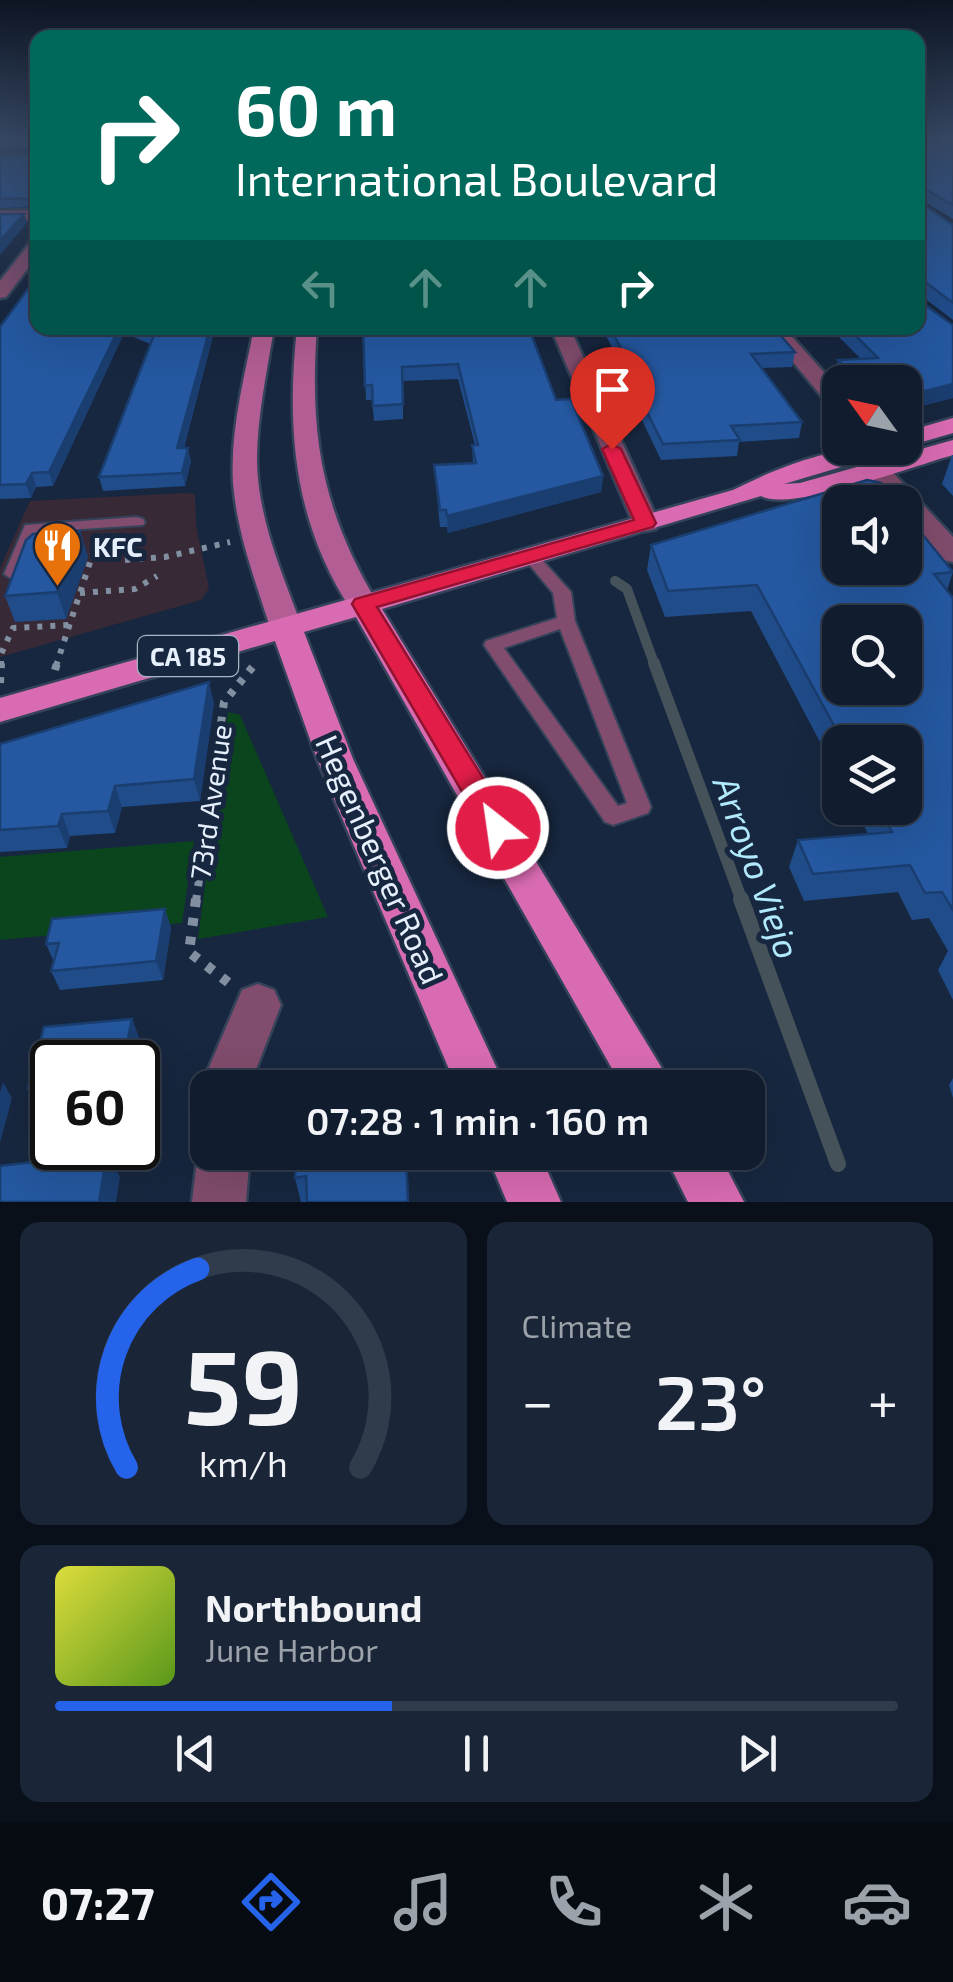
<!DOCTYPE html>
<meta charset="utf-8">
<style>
:root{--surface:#111d2f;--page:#1a2637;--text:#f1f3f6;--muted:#9ca2aa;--line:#303b4b;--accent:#2563eb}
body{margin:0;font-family:"Exo 2",sans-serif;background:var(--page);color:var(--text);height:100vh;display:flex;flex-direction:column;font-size:38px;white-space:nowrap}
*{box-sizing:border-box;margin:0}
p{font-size:32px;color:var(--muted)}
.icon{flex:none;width:55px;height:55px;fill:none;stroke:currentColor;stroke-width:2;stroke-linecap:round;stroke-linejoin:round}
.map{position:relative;height:1202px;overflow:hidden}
.drawer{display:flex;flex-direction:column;gap:20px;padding:20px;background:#09101a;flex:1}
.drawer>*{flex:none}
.hud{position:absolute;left:30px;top:30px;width:895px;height:305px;border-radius:20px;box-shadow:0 10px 40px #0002,0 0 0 2px var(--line);background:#00695c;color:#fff;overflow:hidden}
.needle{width:65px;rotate:303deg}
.fabs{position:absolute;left:822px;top:365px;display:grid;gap:20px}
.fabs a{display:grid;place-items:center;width:100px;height:100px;border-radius:20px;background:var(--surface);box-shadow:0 10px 40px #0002,0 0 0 2px var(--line);font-size:50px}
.speed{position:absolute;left:30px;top:1040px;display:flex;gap:20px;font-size:50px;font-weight:700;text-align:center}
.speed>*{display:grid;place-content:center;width:130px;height:130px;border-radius:50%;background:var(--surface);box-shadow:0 10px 40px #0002,0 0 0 2px var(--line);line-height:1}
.speed .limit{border:5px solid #111;border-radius:15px;background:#fff;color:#111}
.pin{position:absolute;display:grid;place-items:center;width:85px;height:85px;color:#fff;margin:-102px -42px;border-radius:50% 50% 50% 0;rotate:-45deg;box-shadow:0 0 10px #0007}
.pin .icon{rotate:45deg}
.me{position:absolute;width:110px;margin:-55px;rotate:330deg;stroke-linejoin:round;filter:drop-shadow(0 0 8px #0008)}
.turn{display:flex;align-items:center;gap:35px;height:210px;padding:0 40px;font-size:45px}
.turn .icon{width:130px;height:130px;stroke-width:2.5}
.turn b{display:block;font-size:70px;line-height:85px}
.lanes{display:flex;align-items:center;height:95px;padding:0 40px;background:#0003;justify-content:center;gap:50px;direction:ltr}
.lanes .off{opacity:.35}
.big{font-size:75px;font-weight:600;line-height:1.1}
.drawer .tile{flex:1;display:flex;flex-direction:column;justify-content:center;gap:15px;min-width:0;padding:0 35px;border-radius:20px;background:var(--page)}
.drawer .dial{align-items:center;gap:0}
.dial svg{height:260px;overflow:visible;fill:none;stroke:var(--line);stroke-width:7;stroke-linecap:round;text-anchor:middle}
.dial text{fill:var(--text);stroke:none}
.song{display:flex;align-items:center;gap:30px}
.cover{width:120px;height:120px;border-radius:15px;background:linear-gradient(135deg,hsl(60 70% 55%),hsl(90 70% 35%))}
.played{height:10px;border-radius:5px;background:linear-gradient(90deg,var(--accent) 40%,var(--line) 40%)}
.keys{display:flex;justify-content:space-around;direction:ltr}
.heat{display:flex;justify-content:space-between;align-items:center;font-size:55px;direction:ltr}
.drawer .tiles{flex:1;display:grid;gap:20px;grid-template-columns:1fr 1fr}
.tile:last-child{grid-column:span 2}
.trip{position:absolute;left:190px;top:1070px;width:575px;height:100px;border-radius:20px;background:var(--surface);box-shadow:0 10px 40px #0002,0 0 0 2px var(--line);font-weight:600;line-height:100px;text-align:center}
.dock{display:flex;height:160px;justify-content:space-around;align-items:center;background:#070c13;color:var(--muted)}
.dock .icon{width:70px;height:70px}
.dock .on{color:var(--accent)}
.dock b{font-size:45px;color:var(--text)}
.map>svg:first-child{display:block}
</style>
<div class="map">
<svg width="953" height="1202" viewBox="0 0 953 1202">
<rect width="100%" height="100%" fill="#17273f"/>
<path fill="#372936" d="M 185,493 L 195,494 L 196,525 L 209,588 L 201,600 L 0,657 L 0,568 L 30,501 Z"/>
<g fill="#0a451d">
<path d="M 228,712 L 240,715 L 328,917 L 198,939 Z"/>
<path d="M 194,841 L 182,923 L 0,940 L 0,857 Z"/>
</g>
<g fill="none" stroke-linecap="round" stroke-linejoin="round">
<path stroke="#46525a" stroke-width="10" d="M 615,581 L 627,589 L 655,666"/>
<path stroke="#46525a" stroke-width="12" d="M 654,663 L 742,901"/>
<path stroke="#46525a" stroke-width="16" d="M 741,899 L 838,1164"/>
<defs>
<g id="lane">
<path d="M 137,517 L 143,519 L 145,522 L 143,525 L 37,532 L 18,578 L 12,579 L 4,574 L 25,525 Z"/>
<path d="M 530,551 L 536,553 L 571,592 L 575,621 L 651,807 L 648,813 L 613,825 L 605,822 L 484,645 L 486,641 L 557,618 L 553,593 L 522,556 ZM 560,629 L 627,803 L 618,806 L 504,648 Z"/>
</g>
<g id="street">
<path d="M 38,210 L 38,219 L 0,221 L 0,211 Z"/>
<path d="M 38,238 L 38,255 L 6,297 L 0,298 L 0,281 L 32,240 Z"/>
<path d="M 551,328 L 570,328 L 659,523 L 656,529 L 646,531 L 633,523 Z"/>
<path d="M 765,328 L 784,328 L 840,390 L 840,411 L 832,409 Z"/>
<path d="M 877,463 L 886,465 L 953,537 L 953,562 L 943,560 L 905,517 L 905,502 L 892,502 L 865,470 L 868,465 Z"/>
<path d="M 258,984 L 274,990 L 281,1005 L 255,1072 L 254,1088 L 208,1088 L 208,1093 L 207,1072 L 242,990 Z"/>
<path d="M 208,1133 L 208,1152 L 250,1152 L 246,1202 L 192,1202 L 198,1152 Z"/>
</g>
<g id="secondary">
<path d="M 254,328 L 274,328 C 267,372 257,416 257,461 C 258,519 282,573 302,627 L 297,634 L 275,634 L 270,627 C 255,580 237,533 233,483 C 230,431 244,379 254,328 Z"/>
<path d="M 297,328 L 317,328 C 309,435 322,511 378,604 L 374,611 L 352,611 C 294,524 286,429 297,328 Z"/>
</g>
<g id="primary">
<path d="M 953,418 L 953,433 L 905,447 L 905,432 Z"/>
<path d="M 953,440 L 953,455 C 917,465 788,513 761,496 L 382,609 L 674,1088 L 623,1088 L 356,617 L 304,632 L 353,759 L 506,1088 L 457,1088 L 317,759 L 275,641 L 0,722 L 0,698 L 733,490 C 781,466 837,444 891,448 L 888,453 L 784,484 L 800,483 Z"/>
<path d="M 486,1152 L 539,1152 L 561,1202 L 507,1202 Z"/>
<path d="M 663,1152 L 718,1152 L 744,1202 L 688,1202 Z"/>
</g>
</defs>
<use href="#lane" stroke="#344359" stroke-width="4"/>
<use href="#street" stroke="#344359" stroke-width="5"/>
<use href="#secondary" stroke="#344359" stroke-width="5"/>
<use href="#primary" stroke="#344359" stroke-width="5"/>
<g stroke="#828fa1" stroke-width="6" stroke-dasharray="5 8" stroke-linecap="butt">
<path d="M 125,560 L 165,557 L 230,542"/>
<path d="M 80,593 L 135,589 L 157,576"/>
<path d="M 1,666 L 1,654 L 13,628 L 69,625"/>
<path d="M 56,666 L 96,544"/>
</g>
<g stroke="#828fa1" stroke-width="8" stroke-dasharray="6 9" stroke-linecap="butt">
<path d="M 55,670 L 57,663"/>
<path d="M 0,683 L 1,663"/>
<path d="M 196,901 L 224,702 L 255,664"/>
</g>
<path stroke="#828fa1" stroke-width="10" stroke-dasharray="8 11" stroke-linecap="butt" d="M 196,899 L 189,952 L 229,983"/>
<use href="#lane" fill="#814c6d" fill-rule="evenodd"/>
<use href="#street" fill="#814c6d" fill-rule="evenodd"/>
<use href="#secondary" fill="#b25e94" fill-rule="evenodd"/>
<use href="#primary" fill="#d96bb2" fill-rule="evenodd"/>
</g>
<g fill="#204c8a">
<path d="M 0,138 L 38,138 L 38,207 L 0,208 L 0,155 L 36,154 L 37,148 L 0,148 Z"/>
<path d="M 918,138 L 953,138 L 953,219 L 920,199 Z"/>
<path d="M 918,201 L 953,225 L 953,320 L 919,294 L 920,301 L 953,325 L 953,398 L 905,410 L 905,382 L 841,382 L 835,375 L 838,360 L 861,359 L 830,328 L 918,328 Z"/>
<path d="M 0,327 L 215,328 L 184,448 L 191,461 L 185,486 L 103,491 L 99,477 L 150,344 L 124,333 L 53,486 L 36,487 L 31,498 L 0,499 Z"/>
<path d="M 363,328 L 556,400 L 603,476 L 601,492 L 448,533 L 447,527 L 440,527 L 434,465 L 473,463 L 472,445 L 475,445 L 458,379 L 403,381 L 403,419 L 374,421 L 372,400 L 366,400 Z"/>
<path d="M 602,328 L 774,328 L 795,352 L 792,367 L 761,368 L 802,422 L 799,438 L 739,442 L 737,456 L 661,460 L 628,391 L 629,380 Z"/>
<path d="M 952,455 L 953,455 L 953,496 L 942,484 Z"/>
<path d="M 80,531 L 88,557 L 66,619 L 15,622 L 5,596 Z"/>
<path d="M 651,545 L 953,572 L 947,590 L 953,598 L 953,1000 L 938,970 L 948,951 L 929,918 L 912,920 L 898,892 L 804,901 L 789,867 L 798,840 L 868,834 L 855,808 L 905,808 L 905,742 L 840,742 L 840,780 L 751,611 L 665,617 L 647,570 Z"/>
<path d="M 214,703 L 200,801 L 122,807 L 115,833 L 70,836 L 67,848 L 0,852 L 0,744 Z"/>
<path d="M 165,909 L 171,928 L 163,980 L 60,990 L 51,971 L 54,962 L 46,944 Z"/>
<path d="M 132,1019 L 139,1038 L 135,1062 L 52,1062 L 52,1105 L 39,1107 L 28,1088 L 44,1027 Z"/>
<path d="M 953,1078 L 953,1098 L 949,1085 Z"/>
<path d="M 372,1152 L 372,1156 L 408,1178 L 409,1202 L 301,1202 L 295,1178 Z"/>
</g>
<g fill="#1a3e70">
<path d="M 24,214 L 27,223 L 0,255 L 0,241 Z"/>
<path d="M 119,328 L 123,328 L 124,333 L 53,486 L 49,472 Z"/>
<path d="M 210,328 L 215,328 L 180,462 L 177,448 Z"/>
<path d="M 953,384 L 953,398 L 905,410 L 905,396 Z"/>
<path d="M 188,448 L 191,461 L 185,486 L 182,473 Z"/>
<path d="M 32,473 L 36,487 L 31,498 L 26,484 Z"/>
<path d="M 603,476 L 601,492 L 448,533 L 447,516 Z"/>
<path d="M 80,531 L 88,557 L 66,619 L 57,592 Z"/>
<path d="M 209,682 L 214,703 L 200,801 L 194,779 Z"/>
<path d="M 115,786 L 122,807 L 115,833 L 108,811 Z"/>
<path d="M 62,814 L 70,836 L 67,848 L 58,826 Z"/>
<path d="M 165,909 L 171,928 L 163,980 L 156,961 Z"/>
<path d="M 132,1019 L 139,1038 L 135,1062 L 123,1062 Z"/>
<path d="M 3,1082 L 12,1098 L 0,1143 L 0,1092 Z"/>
<path d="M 107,1153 L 120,1177 L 116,1202 L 99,1202 Z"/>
</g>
<g fill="#2558a0" stroke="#1a3e70" stroke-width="2.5" fill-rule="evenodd">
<rect x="0" y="138" width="38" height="2"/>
<path d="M 918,138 L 953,138 L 953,205 L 923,188 L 918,188 L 918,197 Z"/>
<path d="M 38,146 L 38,198 L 0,199 L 0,155 L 36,154 Z"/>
<path d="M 918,201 L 953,225 L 953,303 L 924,281 L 919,281 L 920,301 L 953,325 L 953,384 L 905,396 L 905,382 L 859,382 L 838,360 L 878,358 L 848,328 L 918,328 Z"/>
<path d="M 0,214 L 24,214 L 0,241 Z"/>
<path d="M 38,275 L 38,328 L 119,328 L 49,472 L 32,473 L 26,484 L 0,485 L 0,327 Z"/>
<path d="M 136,328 L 210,328 L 177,448 L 188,448 L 182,473 L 99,477 L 154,335 Z"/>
<path d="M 363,328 L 529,328 L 556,400 L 571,399 L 603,476 L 447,516 L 446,510 L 440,510 L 434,465 L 476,463 L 472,445 L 478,445 L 458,364 L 402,367 L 403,404 L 373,406 L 372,385 L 365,386 Z"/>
<path d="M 610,328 L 774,328 L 795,352 L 751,354 L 802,422 L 731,426 L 740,440 L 663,444 L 629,376 L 636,376 Z"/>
<path d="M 867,480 L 881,483 L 896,502 L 840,502 L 840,568 L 905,568 L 905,513 L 953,572 L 934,574 L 953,598 L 953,910 L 942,892 L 925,893 L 910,865 L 813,874 L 798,840 L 892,832 L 879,808 L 905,808 L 905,742 L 843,742 L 757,585 L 668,591 L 651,545 ZM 840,622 L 905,622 L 905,688 L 840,688 Z"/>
<path d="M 80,531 L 57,592 L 5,596 L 26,540 L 33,534 Z"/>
<path d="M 209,682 L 194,779 L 115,786 L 108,811 L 62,814 L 58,826 L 0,830 L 0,744 Z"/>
<path d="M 165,909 L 156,961 L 51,971 L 59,943 L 46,944 L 52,919 Z"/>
<path d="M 132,1019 L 123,1062 L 52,1062 L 52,1086 L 28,1088 L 44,1027 Z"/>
<path d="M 296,1152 L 368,1152 L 368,1157 L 406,1152 L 408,1202 L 307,1202 L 306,1176 L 295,1178 Z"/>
<path d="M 107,1153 L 99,1202 L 0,1202 L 0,1166 Z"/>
</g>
<linearGradient id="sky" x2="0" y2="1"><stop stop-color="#0d1523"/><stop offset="0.45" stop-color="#364763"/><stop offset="1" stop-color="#364763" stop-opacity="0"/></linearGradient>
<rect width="953" height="307" fill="url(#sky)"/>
<path fill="#e11d48" stroke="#92132f" stroke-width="2.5" d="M 612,444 L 621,449 L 656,523 L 653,527 L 377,607 L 509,820 L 513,828 L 509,836 L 498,840 L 488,836 L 352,604 L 355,599 L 634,520 L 602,449 Z"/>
<defs>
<symbol id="restaurant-pin" viewBox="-11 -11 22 30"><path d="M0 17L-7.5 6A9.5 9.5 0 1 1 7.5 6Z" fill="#e8710a" stroke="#17273f"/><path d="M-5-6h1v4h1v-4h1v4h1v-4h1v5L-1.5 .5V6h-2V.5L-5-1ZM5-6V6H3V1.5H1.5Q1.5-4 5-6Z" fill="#fff"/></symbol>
</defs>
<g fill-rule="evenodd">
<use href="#restaurant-pin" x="30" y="518" width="55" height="75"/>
</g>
<g text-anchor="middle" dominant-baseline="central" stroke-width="10" stroke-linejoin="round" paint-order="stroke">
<rect fill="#17273f" stroke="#a8b3c3" stroke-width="2.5" x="138" y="636" width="100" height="40" rx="8"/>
<g font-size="25" font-weight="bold" fill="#e6effc">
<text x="188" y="656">CA 185</text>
</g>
<g font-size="28" font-weight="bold" fill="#e6effc" stroke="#17273f" text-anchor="start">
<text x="93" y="546">KFC</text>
</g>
<g font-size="28" fill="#e6effc" stroke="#17273f">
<text transform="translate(210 802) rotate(-82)">73rd Avenue</text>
</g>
<g font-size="32" fill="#e6effc" stroke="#17273f">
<text transform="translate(381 859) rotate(66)">Hegenberger Road</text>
</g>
<g font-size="35" font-style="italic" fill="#b1eafd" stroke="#17273f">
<text transform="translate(758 867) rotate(70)">Arroyo Viejo</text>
</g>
</g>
</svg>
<div class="fabs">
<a><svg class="needle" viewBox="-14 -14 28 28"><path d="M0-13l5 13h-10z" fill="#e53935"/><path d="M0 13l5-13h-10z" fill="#9ca2aa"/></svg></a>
<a><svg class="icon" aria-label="sound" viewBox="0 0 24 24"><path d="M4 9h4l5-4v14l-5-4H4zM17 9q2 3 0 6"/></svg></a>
<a><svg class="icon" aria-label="search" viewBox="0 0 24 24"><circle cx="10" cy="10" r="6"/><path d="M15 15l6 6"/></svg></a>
<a><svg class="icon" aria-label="layers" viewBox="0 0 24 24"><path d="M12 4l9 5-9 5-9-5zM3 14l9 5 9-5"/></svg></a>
</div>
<div class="speed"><div class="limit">60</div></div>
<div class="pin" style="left:612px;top:449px;background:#d93025"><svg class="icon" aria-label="arrive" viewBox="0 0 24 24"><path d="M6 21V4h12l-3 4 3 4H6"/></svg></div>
<svg class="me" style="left:498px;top:828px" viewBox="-20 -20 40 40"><circle r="17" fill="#e11d48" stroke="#fff" stroke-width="3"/><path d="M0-11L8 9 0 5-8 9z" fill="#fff"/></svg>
<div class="trip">07:28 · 1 min · 160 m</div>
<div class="hud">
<div class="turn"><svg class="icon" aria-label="right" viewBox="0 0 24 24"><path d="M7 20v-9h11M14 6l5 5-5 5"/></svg><div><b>60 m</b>International Boulevard</div></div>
<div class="lanes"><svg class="icon off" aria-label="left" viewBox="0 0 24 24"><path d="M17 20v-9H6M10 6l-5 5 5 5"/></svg><svg class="icon off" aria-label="ahead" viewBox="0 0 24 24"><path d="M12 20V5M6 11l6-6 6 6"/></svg><svg class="icon off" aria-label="ahead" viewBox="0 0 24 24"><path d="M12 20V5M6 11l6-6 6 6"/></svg><svg class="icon" aria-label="right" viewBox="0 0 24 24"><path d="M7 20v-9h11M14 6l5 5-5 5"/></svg></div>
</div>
</div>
<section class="drawer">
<div class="tiles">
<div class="tile dial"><svg viewBox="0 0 100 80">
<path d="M14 69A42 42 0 1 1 86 69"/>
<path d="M14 69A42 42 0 0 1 36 8" stroke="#2563eb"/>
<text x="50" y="56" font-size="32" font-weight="700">59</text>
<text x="50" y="72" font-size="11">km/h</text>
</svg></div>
<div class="tile"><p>Climate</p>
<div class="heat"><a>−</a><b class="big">23°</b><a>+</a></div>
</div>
<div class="tile">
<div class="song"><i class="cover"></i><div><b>Northbound</b><p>June Harbor</p></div></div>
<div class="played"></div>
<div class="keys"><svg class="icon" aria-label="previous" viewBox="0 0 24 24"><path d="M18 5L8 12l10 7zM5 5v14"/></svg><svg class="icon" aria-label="pause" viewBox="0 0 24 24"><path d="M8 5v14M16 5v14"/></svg><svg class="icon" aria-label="next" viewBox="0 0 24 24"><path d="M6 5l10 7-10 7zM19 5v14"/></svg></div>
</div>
</div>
</section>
<nav class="dock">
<b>07:27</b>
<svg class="icon on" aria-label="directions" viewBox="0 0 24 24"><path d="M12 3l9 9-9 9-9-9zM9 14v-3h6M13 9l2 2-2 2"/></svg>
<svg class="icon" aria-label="music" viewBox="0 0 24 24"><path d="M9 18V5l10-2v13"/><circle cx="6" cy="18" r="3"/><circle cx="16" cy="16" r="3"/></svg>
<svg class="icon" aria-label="phone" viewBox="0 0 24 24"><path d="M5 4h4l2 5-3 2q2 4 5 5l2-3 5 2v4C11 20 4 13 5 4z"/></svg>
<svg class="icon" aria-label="climate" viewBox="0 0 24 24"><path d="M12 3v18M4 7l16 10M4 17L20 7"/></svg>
<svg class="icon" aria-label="car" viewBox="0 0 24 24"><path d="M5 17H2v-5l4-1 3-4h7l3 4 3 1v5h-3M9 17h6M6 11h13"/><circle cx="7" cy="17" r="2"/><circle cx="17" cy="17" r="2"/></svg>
</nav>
